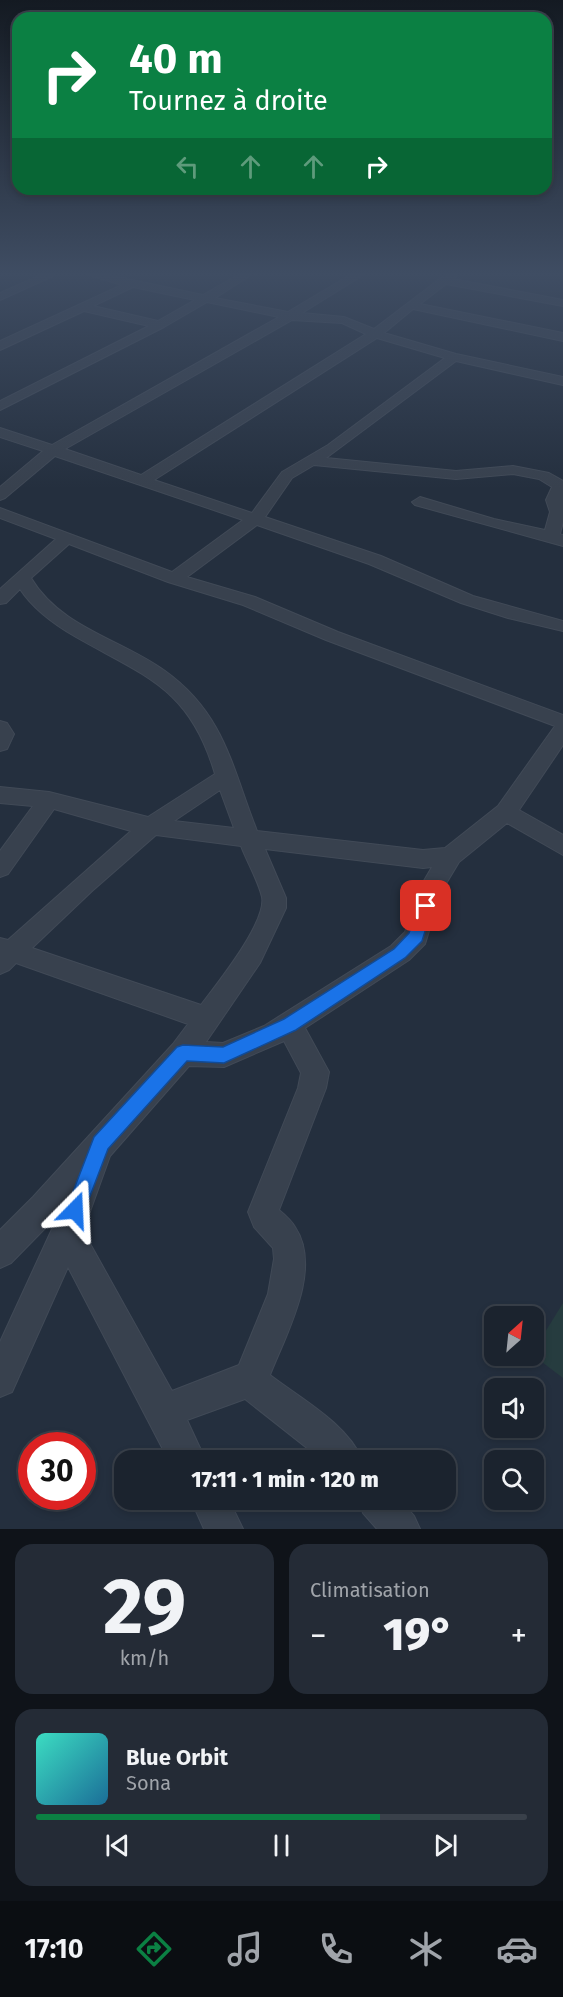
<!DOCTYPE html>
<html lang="fr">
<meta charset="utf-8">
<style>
:root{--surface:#1b232e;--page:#242b36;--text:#f1f3f6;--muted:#a0a4aa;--line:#39404a;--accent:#0b8043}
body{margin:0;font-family:"Fira Sans",sans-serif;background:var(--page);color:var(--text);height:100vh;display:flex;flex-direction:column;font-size:22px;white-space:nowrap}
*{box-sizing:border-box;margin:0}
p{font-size:20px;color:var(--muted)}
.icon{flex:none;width:33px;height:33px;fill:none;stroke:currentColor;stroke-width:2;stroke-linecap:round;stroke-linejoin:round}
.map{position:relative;height:1529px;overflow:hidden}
.drawer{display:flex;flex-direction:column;gap:15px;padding:15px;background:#0f1319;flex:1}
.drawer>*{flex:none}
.guide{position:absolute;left:12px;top:12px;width:540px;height:183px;border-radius:18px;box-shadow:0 3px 9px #0003,0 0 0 2px var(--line);background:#0b8043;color:#fff;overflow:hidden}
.needle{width:39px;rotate:27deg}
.tools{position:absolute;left:484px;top:1306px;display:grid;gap:12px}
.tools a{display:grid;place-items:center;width:60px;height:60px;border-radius:12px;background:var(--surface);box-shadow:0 3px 9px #0003,0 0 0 2px var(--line);font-size:30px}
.speed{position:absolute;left:18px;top:1432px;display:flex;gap:12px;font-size:30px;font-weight:700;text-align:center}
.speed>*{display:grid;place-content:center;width:78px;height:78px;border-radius:50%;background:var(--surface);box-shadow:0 3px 9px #0003,0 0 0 2px var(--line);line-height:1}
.speed .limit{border:9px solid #d22;background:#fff;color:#111}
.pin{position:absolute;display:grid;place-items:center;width:51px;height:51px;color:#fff;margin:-26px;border-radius:12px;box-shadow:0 3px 9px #0006}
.me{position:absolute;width:66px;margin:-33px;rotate:21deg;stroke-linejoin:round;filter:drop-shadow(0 0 4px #0008)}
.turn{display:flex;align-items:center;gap:21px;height:126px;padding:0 18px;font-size:27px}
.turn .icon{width:78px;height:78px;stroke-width:2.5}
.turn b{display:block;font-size:42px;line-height:51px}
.lanes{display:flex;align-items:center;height:57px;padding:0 18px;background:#0003;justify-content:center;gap:30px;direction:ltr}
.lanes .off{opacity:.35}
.big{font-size:45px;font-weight:800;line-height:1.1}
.drawer .tile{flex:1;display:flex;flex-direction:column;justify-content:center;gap:9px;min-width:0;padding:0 21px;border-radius:18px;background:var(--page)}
.drawer .dial{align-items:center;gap:0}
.dial b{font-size:78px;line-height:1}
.song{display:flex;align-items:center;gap:18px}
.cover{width:72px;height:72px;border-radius:9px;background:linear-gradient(135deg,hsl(170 70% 55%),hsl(200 70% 35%))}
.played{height:6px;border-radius:3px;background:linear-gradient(90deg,var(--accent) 70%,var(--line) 70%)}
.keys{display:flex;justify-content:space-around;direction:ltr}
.heat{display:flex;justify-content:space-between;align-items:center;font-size:33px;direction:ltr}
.drawer .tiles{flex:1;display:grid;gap:15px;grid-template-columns:1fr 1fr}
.tile:last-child{grid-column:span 2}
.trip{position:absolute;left:114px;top:1450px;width:342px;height:60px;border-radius:18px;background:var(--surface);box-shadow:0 3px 9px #0003,0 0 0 2px var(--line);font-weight:800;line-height:60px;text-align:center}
.tab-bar{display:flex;height:96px;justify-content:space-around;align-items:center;background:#0b0e12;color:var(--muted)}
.tab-bar .icon{width:42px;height:42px}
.tab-bar .selected{color:var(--accent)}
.tab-bar b{font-size:27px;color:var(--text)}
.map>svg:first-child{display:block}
</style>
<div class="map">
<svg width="563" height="1529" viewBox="0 0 563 1529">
<rect width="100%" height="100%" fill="#242f3e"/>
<path fill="#263c3f" d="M 563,1303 L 563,1378 L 534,1356 L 534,1350 Z"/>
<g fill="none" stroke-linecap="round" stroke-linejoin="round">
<defs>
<g id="minor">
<path d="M 41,275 L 55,275 L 0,300 L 0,293 Z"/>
<path d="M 89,275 L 108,275 L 203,295 L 238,275 L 251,275 L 215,298 L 288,312 L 350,275 L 363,275 L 302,313 L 344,317 L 374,329 L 445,275 L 457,275 L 453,279 L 563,300 L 563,306 L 446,284 L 420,304 L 563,333 L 563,341 L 413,309 L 384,333 L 456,354 L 563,377 L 563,385 L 456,361 L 326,458 L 456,471 L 513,466 L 549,473 L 563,481 L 563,522 L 560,534 L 563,535 L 563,546 L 415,505 L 412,502 L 420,497 L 494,519 L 545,530 L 550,512 L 546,500 L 552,487 L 539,479 L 513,474 L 456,479 L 314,465 L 292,478 L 265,517 L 381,556 L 473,596 L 563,621 L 563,631 L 508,618 L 461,603 L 369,564 L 257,525 L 187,577 L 255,597 L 338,632 L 563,715 L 563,745 L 519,810 L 563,835 L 563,855 L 507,823 L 459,862 L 441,892 L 425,944 L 409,960 L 305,1028 L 329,1072 L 326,1088 L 279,1210 C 285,1215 291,1220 295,1227 C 323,1269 286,1334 270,1375 C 301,1399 347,1423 363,1461 L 320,1461 L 307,1448 L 245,1399 L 187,1420 L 206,1461 L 169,1461 L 68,1267 L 12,1392 L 0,1397 L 0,1342 L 59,1214 L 11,1263 L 0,1268 L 0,1230 L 33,1197 L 173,1044 L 188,1024 L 16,963 L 9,970 L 0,974 L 0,938 L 8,940 L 131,831 L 54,809 L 8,874 L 0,877 L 0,851 L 33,806 L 0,803 L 0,787 L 49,792 L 148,817 L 215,774 C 190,688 146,677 76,637 C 55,625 33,609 20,589 L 6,603 L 0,604 L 0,589 L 56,539 L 0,518 L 0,508 L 172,572 L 243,520 L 55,456 L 5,498 L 0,500 L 0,487 L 43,451 L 0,437 L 0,428 L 52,445 L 279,317 L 207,302 L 164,327 L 0,410 L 0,401 L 149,326 L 84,311 L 0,350 L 0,341 L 122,285 ZM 133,287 L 195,300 L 158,321 L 93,306 ZM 292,320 L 342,323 L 366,334 L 141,475 L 65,449 ZM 377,338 L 445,358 L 328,445 L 282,472 L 252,513 L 154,480 ZM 69,544 L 168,582 L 243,605 L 326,640 L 555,726 L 498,806 L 445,848 L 423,850 L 257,831 C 232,768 225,714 165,671 C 121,639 61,628 31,578 ZM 220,790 L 234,828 L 174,821 ZM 156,835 L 241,846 C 247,862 258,880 262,897 C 267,922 216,985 201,1005 L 32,948 L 92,891 ZM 265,849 L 423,868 L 432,867 L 418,891 L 405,932 L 391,946 L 264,1026 L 223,1043 L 206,1042 L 260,963 L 286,908 L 286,898 ZM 284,1041 L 301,1073 L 298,1088 L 248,1212 L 254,1227 L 273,1248 L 274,1259 L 268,1294 L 239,1365 L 172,1391 L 83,1231 L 110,1156 L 189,1066 L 224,1067 Z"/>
<path d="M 0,721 L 7,723 L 14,734 L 7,749 L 0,751 Z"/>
<path d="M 191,1500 L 229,1500 L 243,1529 L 204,1529 Z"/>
<path d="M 358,1500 L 400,1500 L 414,1516 L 420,1529 L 377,1529 L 363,1513 Z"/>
</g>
</defs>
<use href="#minor" stroke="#414a57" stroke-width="2"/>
<use href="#minor" fill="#38414e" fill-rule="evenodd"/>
</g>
<linearGradient id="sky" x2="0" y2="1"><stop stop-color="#141a22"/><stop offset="0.56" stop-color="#3f4d63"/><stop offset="1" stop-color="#3f4d63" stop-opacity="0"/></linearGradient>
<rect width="563" height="489" fill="url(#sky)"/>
<path fill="#1a73e8" stroke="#114b97" stroke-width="1.5" d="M 426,900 L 431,902 L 433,906 L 422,941 L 405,958 L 296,1030 L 224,1063 L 187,1061 L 108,1149 L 82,1217 L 75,1220 L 68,1217 L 66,1210 L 94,1137 L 177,1047 L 183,1045 L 223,1047 L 284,1019 L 394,949 L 409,933 L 420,902 Z"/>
</svg>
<div class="tools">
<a><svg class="needle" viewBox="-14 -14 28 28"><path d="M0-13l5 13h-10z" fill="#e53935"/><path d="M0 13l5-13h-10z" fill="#a0a4aa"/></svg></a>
<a><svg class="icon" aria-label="sound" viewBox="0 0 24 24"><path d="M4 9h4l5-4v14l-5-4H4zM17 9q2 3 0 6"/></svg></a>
<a><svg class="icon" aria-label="search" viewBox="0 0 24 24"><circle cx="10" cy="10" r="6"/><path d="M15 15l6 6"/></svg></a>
</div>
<div class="speed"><div class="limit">30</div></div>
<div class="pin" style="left:426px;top:906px;background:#d93025"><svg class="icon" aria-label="arrive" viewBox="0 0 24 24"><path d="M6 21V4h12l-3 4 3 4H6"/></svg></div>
<svg class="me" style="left:75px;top:1210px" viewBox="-20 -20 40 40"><path d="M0-17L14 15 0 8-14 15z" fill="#1a73e8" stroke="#fff" stroke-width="4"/></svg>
<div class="trip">17:11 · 1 min · 120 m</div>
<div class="guide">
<div class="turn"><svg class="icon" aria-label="right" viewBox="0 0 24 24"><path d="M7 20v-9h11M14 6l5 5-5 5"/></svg><div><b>40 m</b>Tournez à droite</div></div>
<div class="lanes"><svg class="icon off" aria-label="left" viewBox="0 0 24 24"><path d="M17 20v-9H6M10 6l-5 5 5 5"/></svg><svg class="icon off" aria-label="ahead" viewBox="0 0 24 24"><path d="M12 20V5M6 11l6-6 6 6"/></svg><svg class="icon off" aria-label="ahead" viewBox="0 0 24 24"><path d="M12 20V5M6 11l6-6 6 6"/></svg><svg class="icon" aria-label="right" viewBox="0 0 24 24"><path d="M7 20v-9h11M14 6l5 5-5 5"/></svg></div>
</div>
</div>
<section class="drawer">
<div class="tiles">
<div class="tile dial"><b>29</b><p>km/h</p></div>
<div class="tile"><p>Climatisation</p>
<div class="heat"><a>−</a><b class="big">19°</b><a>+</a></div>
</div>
<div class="tile">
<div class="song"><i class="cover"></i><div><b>Blue Orbit</b><p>Sona</p></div></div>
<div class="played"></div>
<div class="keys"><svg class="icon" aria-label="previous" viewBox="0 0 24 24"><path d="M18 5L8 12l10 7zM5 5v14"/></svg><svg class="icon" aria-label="pause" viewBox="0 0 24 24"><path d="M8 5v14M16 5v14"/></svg><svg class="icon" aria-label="next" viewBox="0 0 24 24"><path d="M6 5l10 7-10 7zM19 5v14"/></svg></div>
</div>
</div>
</section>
<nav class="tab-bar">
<b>17:10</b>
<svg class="icon selected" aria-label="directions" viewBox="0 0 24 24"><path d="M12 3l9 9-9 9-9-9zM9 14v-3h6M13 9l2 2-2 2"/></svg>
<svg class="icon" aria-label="music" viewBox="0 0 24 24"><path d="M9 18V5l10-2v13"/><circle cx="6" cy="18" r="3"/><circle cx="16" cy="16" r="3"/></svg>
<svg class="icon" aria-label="phone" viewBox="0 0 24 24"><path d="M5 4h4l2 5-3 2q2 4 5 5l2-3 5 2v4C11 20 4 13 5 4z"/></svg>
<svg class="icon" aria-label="climate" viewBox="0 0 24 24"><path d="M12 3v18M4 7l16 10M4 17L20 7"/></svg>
<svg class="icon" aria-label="car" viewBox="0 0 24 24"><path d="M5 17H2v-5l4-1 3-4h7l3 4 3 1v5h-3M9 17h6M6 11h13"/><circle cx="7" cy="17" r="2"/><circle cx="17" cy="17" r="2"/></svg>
</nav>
